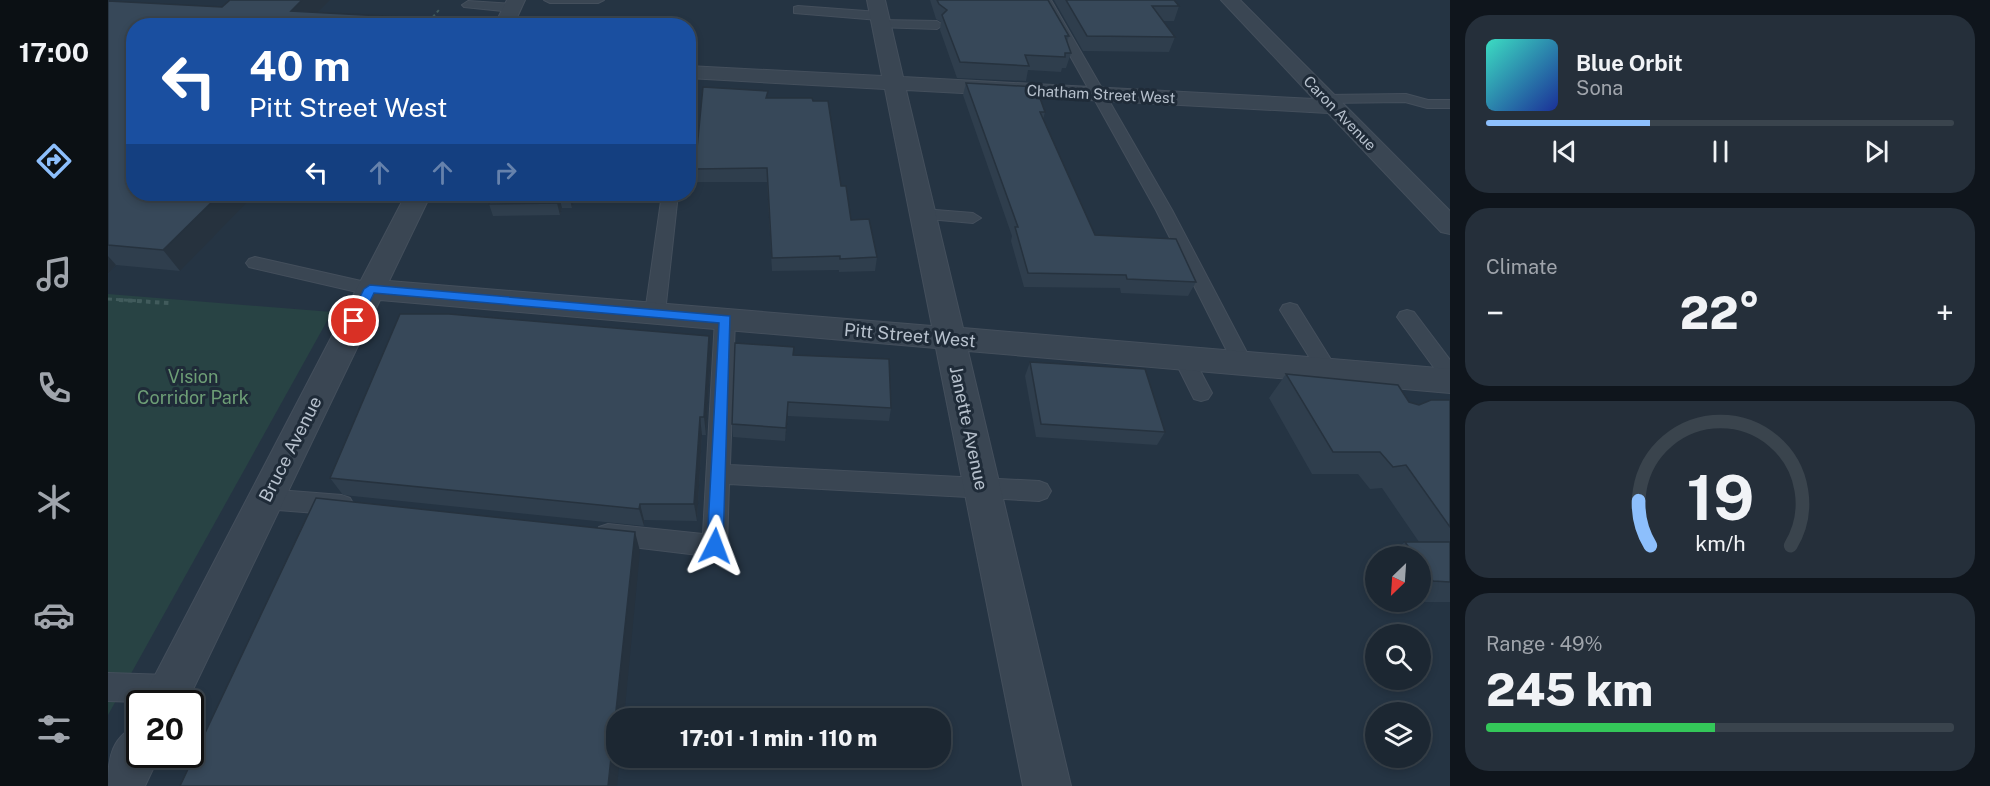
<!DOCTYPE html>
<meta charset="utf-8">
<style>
:root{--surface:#1c2732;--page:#252f3a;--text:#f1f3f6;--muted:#a0a5ac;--line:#3a444d;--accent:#8dbffc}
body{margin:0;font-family:"Public Sans",sans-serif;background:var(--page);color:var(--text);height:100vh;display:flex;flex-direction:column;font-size:22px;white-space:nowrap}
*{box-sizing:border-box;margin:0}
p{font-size:20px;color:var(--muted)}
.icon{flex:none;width:33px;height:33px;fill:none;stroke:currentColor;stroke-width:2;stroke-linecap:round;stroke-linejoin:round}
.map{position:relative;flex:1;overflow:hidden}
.sheet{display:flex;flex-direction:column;gap:15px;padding:15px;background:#0f151c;width:540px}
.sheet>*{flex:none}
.guide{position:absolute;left:18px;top:18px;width:570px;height:183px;border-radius:24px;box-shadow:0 3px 9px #0003,0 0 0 2px var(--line);background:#1a4fa0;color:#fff;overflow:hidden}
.needle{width:39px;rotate:205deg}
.tools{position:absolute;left:1257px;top:546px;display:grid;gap:12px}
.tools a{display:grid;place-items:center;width:66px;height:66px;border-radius:50%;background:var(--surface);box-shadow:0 3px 9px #0003,0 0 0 2px var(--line);font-size:30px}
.speed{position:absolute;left:18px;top:690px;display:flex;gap:12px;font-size:30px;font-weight:700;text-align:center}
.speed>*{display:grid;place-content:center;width:78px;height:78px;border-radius:50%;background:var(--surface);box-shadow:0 3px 9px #0003,0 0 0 2px var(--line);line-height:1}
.speed .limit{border:3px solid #111;border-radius:9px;background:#fff;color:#111}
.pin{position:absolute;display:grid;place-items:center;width:51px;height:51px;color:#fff;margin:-26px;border:3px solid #fff;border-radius:50%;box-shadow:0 2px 6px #0007}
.me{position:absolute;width:66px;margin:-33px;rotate:3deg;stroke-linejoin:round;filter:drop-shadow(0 0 4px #0008)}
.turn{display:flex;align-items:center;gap:21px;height:126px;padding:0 24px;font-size:27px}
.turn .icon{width:78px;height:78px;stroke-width:2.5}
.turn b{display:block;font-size:42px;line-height:51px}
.lanes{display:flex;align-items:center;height:57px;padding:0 24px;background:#0003;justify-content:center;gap:30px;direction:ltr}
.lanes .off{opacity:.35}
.big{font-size:45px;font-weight:800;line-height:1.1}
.sheet .tile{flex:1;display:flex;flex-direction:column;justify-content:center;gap:9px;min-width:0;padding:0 21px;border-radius:24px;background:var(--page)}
.sheet .dial{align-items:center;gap:0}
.dial svg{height:156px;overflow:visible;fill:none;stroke:var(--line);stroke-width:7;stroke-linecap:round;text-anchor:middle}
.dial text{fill:var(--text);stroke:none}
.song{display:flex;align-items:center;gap:18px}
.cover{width:72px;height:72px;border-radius:9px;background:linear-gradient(135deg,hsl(170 70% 55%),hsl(230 70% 35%))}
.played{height:6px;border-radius:3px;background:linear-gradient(90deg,var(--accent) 35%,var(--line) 35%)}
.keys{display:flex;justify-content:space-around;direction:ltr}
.heat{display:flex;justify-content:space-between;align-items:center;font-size:33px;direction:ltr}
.charge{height:9px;border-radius:4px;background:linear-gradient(90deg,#34c759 49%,var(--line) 0)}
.trip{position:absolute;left:498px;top:708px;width:345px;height:60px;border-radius:24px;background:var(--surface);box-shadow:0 3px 9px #0003,0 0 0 2px var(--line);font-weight:800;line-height:60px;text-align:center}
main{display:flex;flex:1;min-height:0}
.menu{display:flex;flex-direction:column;width:108px;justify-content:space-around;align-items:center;background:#0b1014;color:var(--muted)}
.menu .icon{width:42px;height:42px}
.menu .on{color:var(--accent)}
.menu b{font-size:27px;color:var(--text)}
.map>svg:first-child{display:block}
</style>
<main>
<nav class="menu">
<b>17:00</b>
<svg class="icon on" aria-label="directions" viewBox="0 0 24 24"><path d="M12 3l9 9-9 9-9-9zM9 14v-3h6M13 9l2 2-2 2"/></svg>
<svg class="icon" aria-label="music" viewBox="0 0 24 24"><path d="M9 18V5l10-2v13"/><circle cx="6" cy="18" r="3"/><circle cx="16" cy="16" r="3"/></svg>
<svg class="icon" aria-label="phone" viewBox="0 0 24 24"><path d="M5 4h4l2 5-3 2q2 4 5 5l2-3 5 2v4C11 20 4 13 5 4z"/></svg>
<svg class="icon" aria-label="climate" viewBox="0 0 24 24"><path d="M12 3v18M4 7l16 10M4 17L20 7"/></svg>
<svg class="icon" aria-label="car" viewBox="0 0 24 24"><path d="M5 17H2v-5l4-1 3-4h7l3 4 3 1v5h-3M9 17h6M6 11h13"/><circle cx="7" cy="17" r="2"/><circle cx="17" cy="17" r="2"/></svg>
<svg class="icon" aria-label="filters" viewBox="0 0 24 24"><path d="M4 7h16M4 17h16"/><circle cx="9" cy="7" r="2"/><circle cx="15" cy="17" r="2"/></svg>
</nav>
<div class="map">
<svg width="1342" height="786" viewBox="0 0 1342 786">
<rect width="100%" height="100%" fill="#253443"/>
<path fill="#284344" d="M 0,294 L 224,312 L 0,715 Z"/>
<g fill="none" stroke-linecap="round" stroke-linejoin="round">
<defs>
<g id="lane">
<path d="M 436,0 L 496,0 L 490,3 L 442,3 Z"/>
<path d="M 931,0 L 943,0 L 1064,210 L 1145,364 L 1142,369 L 1135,371 L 1128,369 L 1048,210 Z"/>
<path d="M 360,1 L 404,4 L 410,8 L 404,12 L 356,7 L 354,5 Z"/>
<path d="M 690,6 L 771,12 L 777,16 L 771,20 L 686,13 L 686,7 Z"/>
<path d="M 773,20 L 829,21 L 835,25 L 829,29 L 769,27 L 767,24 Z"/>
<path d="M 1298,94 L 1320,100 L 1342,100 L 1342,108 L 1319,108 L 1297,102 L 1218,103 L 1211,99 L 1218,95 Z"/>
<path d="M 554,194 L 570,194 L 557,313 L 554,318 L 540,318 L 537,313 Z"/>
<path d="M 815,209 L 865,213 L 873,218 L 865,223 L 809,218 L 807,214 Z"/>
<path d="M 147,257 L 262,283 L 269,285 L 271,289 L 269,293 L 262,295 L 141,267 L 138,263 L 141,259 Z"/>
<path d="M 1182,303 L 1189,305 L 1227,366 L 1230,371 L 1227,376 L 1220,379 L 1213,376 L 1172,310 L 1175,305 Z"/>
<path d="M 1299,310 L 1306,312 L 1342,360 L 1342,383 L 1335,380 L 1289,317 L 1292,312 Z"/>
<path d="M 617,312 L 624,314 L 627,319 L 622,465 L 931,481 L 939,484 L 943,491 L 939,498 L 931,501 L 621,484 L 619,546 L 616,554 L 607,557 L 491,543 L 488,535 L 491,527 L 500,524 L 595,534 L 607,319 L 610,314 Z"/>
<path d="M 1076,352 L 1083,354 L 1086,359 L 1104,393 L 1100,399 L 1093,401 L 1086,399 L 1066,359 L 1069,354 Z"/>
<path d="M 157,489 L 234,495 L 242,498 L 246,505 L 242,512 L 234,515 L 157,509 L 149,506 L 145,499 L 149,492 Z"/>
<path d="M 0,673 L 61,675 L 71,679 L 75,689 L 71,699 L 61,703 L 0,701 Z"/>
</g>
<g id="street">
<path d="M 399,0 L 417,0 L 405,26 L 386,26 Z"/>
<path d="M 759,0 L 777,0 L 795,77 L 1206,99 L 1113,0 L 1132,0 L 1342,211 L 1342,234 L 1333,232 L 1220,113 L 798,90 L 855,328 L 1342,369 L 1342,393 L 860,351 L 963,786 L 915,786 L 828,348 L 272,300 L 78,704 L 32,704 L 298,194 L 323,194 L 281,281 L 824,326 L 777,89 L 580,78 L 580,66 L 774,76 Z"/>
<path d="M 32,724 L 32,754 L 52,754 L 37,786 L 0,786 C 0,758 3,736 32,724 Z"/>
</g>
</defs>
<use href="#lane" stroke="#444f5c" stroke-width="2"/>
<use href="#street" stroke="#444f5c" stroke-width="2"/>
<path stroke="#415b5c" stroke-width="2" stroke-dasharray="3 3" stroke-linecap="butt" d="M 317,26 L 331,10"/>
<path stroke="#415b5c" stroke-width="3" stroke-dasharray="4 4" stroke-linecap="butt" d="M 0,299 L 34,301"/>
<path stroke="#415b5c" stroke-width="4" stroke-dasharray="4.5 4.5" stroke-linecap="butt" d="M 11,300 L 61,303"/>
<use href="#lane" fill="#3a4653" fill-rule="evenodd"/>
<use href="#street" fill="#3a4653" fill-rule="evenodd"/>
</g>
<g fill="#2f3e4d">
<path d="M 822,0 L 940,0 L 961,36 L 959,42 L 963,53 L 958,68 L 954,68 L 953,72 L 920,70 L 918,81 L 849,78 L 832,30 L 833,22 L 828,19 Z"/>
<path d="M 946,0 L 1066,0 L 1071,6 L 1066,21 L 1055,21 L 1067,37 L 1061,52 L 975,51 Z"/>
<path d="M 0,1 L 293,17 L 296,26 L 26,26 L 72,271 L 8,265 L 0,274 Z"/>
<path d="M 858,83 L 937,112 L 935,120 L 987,235 L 1088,282 L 1080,296 L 1013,293 L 1012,288 L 916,287 L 903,241 L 904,236 L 855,95 Z"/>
<path d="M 660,98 L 705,101 L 733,186 L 743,220 L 769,257 L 767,271 L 731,272 L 731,270 L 664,271 L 659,182 L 588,182 L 587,169 Z"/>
<path d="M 385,194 L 468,194 L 464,208 L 454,208 L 452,215 L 385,216 L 381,204 Z"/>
<path d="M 603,354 L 598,435 L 594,435 L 589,521 L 536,520 L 536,526 L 235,495 L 222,478 Z"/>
<path d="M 686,355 L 783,408 L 781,421 L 680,416 L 677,441 L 625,437 L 624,424 Z"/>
<path d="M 922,362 L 1057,432 L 1049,445 L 928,437 L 917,376 Z"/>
<path d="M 1178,374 L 1311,405 L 1342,400 L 1342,602 L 1297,602 L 1312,602 L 1312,556 L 1279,556 L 1297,542 L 1311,542 L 1274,488 L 1262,489 L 1250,474 L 1204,474 L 1161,398 Z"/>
</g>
<g fill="#26323e">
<path d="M 194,0 L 222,0 L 196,26 L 183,11 Z"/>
<path d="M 293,17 L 296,26 L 284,26 Z"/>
<path d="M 112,194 L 147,194 L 72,271 L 55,250 Z"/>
<path d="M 462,194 L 468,194 L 464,208 L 461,196 Z"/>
<path d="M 451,196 L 454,208 L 452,215 L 449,203 Z"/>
<path d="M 0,256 L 8,265 L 0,274 Z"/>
<path d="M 601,336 L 603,354 L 598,435 L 596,417 Z"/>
<path d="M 680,402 L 680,416 L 677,441 Z"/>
<path d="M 592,417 L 594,435 L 589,521 L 586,504 Z"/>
<path d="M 532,504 L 536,520 L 536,526 L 531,509 Z"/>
<path d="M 527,532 L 532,551 L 516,718 L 508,718 L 508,758 L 512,758 L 509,786 L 500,786 Z"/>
</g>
<g fill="#374859" stroke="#26323e" stroke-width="1.5">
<path d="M 122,0 L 194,0 L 183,11 L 293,17 L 284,26 L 26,26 L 26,194 L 112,194 L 55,250 L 0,245 L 0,1 L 114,7 Z"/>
<path d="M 829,0 L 940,0 L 961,36 L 957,36 L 963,53 L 957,53 L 957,57 L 917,55 L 921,66 L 852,62 L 834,15 L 839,10 L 831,4 Z"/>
<path d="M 958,0 L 1066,0 L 1071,6 L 1044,6 L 1067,37 L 979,36 Z"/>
<path d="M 858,83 L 928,87 L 937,112 L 932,112 L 987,235 L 1068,239 L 1088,282 L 1019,279 L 1018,275 L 920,273 L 907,227 L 910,227 Z"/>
<path d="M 595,87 L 660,91 L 658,98 L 704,98 L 705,101 L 720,101 L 733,186 L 738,186 L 743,220 L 761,219 L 769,257 L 732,259 L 732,256 L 664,258 L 659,168 L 587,169 Z"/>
<path d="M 385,194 L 462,194 L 461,196 L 451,196 L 449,203 L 381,204 Z"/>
<path d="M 292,314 L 341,314 L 601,336 L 596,417 L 592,417 L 586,504 L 532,504 L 531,509 L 222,478 Z"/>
<path d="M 627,343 L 686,347 L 685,355 L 781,359 L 783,408 L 680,402 L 678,428 L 624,424 Z"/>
<path d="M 922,362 L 1037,369 L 1057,432 L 933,424 Z"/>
<path d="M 1178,374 L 1290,385 L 1301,402 L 1311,405 L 1323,400 L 1342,400 L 1342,527 L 1298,465 L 1285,467 L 1272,452 L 1225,452 Z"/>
<path d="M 208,498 L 527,532 L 500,786 L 72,786 Z"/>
<path d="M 1297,542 L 1342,542 L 1342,582 L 1325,581 L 1312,564 L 1312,556 L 1307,556 Z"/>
</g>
<path fill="#1a73e8" stroke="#114b97" stroke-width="1.5" d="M 262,285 L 622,316 L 615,546 L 613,551 L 607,554 L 602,551 L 599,546 L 611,323 L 266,293 L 251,324 L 242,324 L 240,321 L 256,289 Z"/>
<g text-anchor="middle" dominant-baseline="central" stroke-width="6" stroke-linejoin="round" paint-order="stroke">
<g font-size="15" fill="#b7c1cd" stroke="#1f2b38">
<text transform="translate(993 94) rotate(3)">Chatham Street West</text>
<text transform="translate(1232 113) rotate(46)">Caron Avenue</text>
</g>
<g font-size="18" fill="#b7c1cd" stroke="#1f2b38">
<text transform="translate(802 335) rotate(5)">Pitt Street West</text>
<text transform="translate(861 428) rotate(78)">Janette Avenue</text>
<text transform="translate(182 449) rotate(-63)">Bruce Avenue</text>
</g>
<g font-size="18" fill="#6d9e76" stroke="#1f2b38">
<text x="85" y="376">Vision<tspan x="85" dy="21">Corridor Park</tspan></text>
</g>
</g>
</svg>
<div class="tools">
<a><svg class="needle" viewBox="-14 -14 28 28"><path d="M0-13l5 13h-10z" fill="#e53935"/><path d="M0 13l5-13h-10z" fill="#a0a5ac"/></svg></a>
<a><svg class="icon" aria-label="search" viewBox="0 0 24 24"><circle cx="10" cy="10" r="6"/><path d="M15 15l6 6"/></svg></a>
<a><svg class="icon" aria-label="layers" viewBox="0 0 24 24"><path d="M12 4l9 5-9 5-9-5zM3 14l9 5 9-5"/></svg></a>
</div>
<div class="speed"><div class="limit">20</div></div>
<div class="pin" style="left:246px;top:321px;background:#d93025"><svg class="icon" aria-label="arrive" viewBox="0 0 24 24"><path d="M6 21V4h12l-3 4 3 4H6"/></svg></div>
<svg class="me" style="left:607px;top:546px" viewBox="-20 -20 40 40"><path d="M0-17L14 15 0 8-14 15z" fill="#1a73e8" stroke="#fff" stroke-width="4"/></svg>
<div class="trip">17:01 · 1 min · 110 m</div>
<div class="guide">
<div class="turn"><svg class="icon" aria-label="left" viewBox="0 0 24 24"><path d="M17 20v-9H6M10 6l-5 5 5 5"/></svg><div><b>40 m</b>Pitt Street West</div></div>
<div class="lanes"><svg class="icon" aria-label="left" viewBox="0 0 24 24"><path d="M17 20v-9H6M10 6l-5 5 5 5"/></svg><svg class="icon off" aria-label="ahead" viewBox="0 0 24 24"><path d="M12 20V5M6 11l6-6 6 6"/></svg><svg class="icon off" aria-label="ahead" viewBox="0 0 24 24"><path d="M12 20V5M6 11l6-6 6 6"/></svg><svg class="icon off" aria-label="right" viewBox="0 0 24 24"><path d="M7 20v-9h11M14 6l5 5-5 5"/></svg></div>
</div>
</div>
<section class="sheet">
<div class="tile">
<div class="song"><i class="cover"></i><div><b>Blue Orbit</b><p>Sona</p></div></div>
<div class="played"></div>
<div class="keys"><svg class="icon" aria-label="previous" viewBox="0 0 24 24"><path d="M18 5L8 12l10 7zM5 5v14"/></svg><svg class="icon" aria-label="pause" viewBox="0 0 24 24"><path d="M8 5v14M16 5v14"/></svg><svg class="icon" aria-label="next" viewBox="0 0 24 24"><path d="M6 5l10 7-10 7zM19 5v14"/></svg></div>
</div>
<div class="tile"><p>Climate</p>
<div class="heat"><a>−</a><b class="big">22°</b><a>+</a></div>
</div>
<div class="tile dial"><svg viewBox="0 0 100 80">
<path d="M14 69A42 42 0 1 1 86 69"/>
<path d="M14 69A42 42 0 0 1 8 46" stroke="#8dbffc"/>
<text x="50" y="56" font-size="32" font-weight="700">19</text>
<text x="50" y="72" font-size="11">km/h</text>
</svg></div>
<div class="tile"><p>Range · 49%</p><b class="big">245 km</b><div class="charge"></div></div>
</section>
</main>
